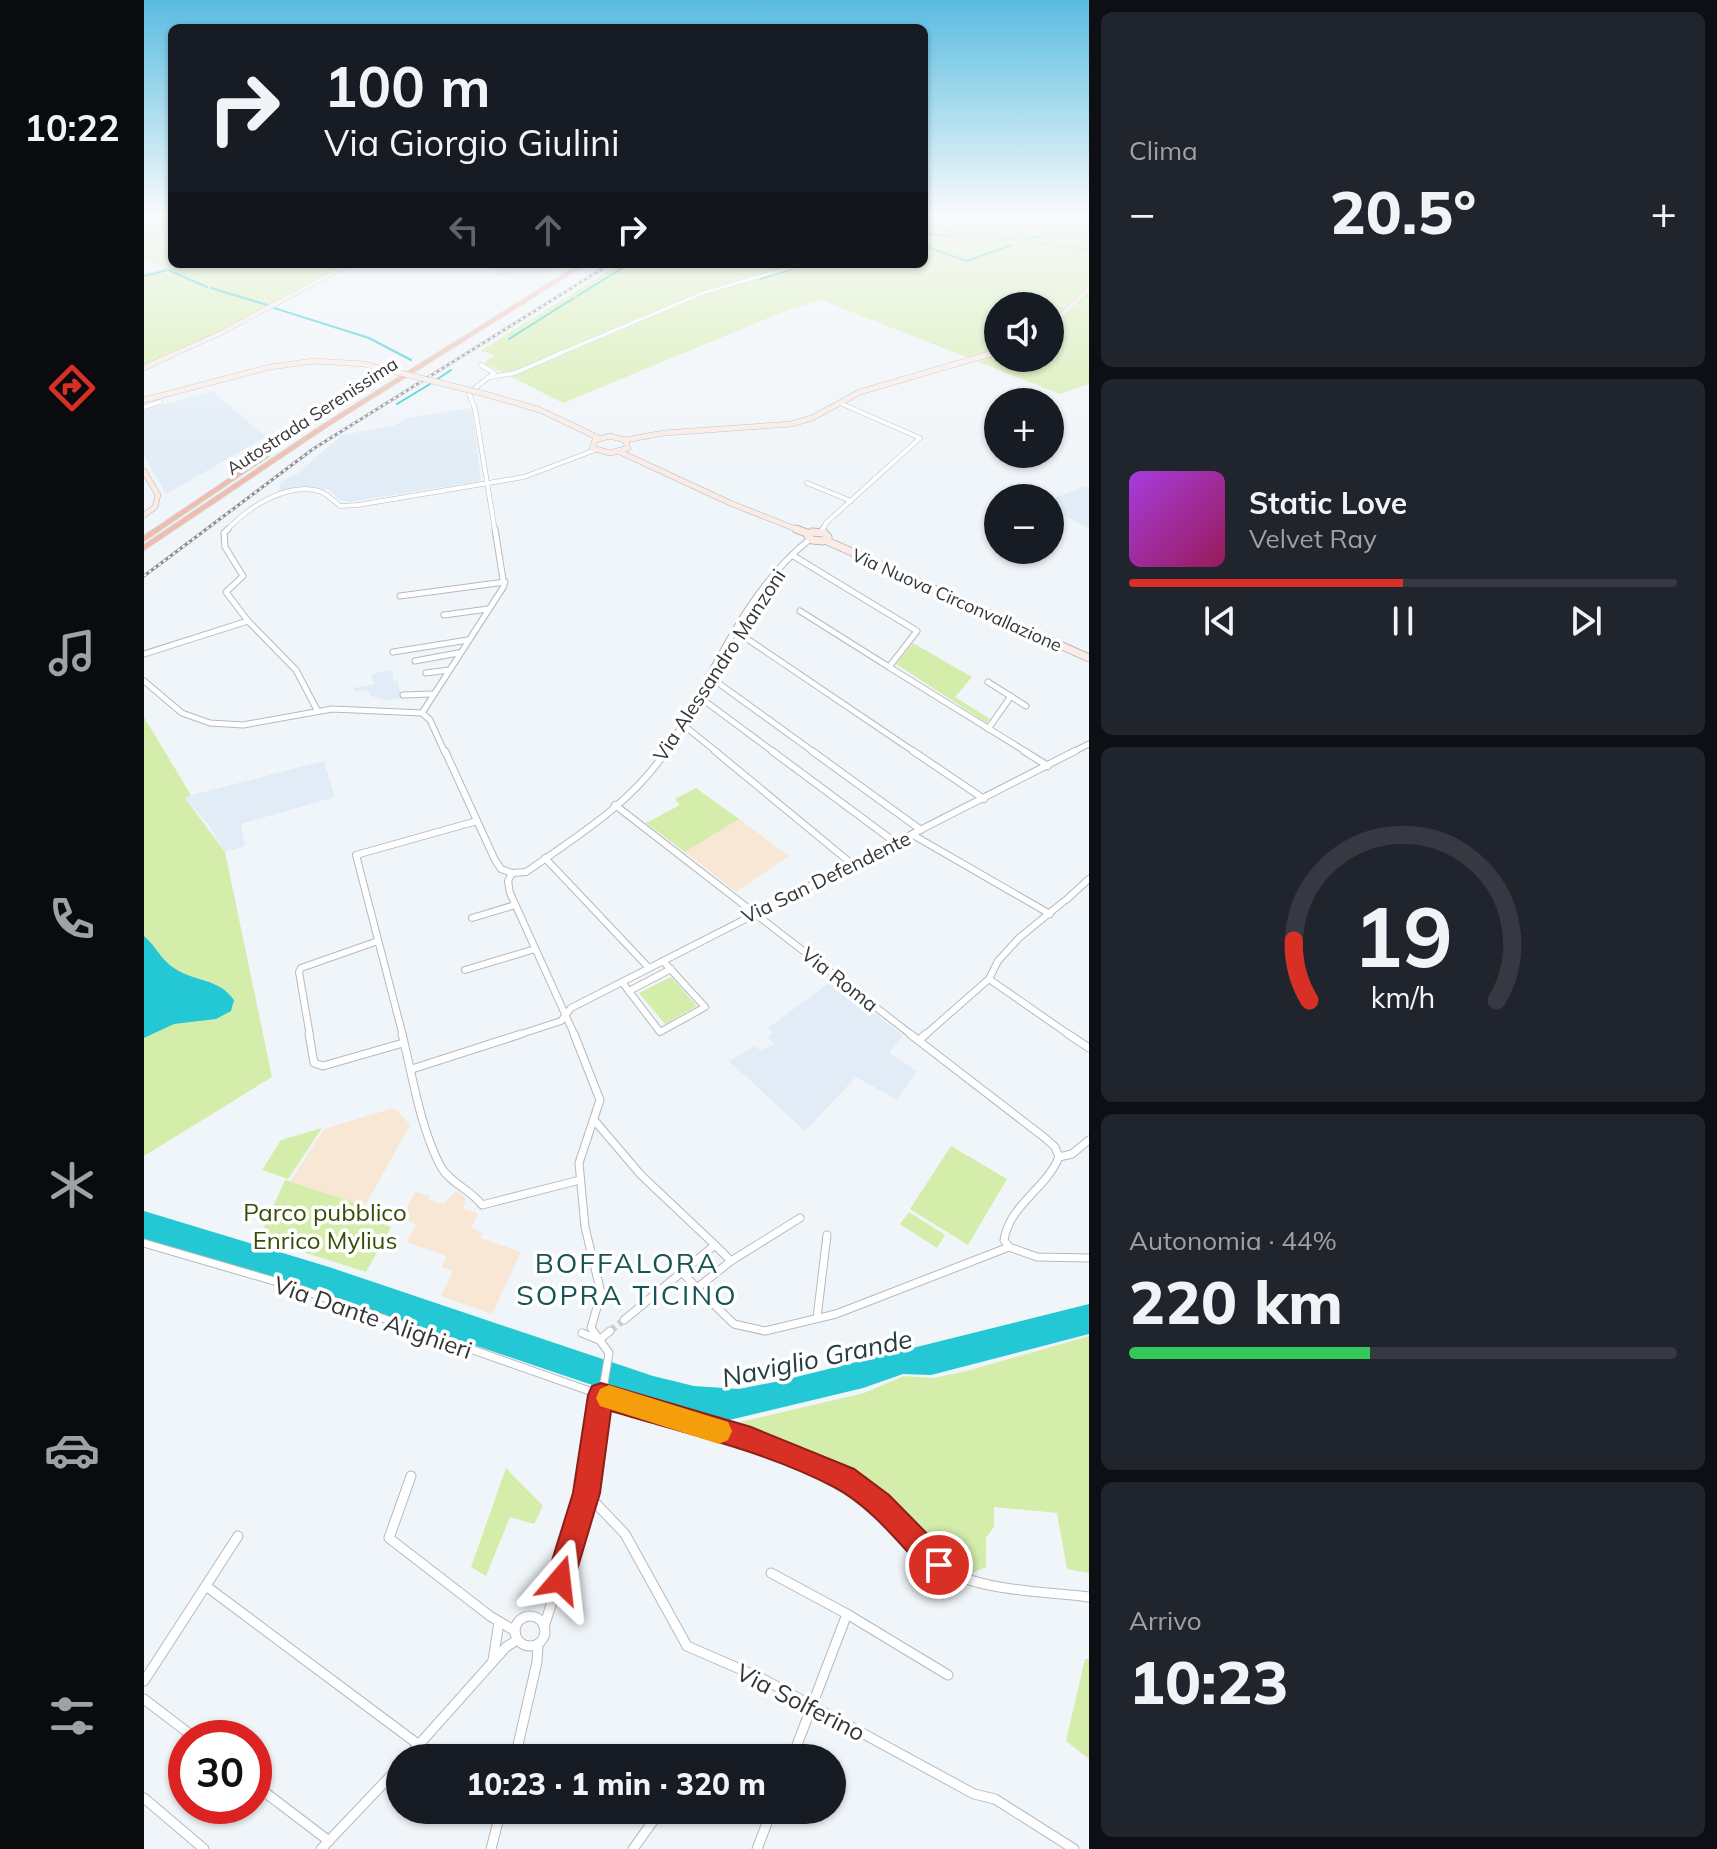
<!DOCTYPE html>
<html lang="it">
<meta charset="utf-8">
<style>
:root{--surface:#171b24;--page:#20242c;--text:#f1f3f6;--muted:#9ea1a6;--line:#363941;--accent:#d93025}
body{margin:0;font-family:Mulish,sans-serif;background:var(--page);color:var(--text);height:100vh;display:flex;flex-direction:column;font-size:30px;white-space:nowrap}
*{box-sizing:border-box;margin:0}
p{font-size:26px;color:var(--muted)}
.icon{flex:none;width:44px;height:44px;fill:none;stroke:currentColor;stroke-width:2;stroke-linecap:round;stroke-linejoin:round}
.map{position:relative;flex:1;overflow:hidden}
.side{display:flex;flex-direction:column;gap:12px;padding:12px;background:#0d0f14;width:628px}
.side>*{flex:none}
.top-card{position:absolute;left:24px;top:24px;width:760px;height:244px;border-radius:12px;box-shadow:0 2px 6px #0004;background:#171b24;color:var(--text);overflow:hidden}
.fabs{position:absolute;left:840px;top:292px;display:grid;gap:16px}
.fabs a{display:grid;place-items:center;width:80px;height:80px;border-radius:50%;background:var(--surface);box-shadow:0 2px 6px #0004;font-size:40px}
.speed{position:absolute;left:24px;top:1720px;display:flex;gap:16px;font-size:40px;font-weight:700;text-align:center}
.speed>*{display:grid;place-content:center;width:104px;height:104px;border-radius:50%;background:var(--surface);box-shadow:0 2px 6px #0004;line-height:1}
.speed .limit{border:12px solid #d22;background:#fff;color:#111}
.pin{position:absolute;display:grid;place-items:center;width:68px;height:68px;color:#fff;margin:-34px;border:4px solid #fff;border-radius:50%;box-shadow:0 2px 8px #0007}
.me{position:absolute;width:88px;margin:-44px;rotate:17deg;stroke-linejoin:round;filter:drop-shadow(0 0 6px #0008)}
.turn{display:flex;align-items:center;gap:28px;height:168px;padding:0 24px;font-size:36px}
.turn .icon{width:104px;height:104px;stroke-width:2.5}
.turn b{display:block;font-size:56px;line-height:68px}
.lanes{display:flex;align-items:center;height:76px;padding:0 24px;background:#0003;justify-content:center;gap:40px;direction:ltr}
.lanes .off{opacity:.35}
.big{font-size:60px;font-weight:800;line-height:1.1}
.side .widget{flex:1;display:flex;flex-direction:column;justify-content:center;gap:12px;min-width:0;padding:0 28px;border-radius:12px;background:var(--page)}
.side .dial{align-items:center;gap:0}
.dial svg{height:208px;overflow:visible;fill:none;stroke:var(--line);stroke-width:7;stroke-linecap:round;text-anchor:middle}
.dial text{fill:var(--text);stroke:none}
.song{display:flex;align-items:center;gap:24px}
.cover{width:96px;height:96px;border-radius:12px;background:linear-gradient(135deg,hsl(280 70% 55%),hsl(330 70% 35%))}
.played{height:8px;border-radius:4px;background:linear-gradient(90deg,var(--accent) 50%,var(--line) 50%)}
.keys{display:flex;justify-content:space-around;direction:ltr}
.heat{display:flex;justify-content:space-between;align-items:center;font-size:44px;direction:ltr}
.charge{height:12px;border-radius:6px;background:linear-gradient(90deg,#34c759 44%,var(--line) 0)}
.trip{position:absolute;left:242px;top:1744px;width:460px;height:80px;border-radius:40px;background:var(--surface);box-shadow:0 2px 6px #0004;font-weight:800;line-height:80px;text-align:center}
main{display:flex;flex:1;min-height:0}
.tab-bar{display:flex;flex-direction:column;width:144px;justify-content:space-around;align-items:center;background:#090b0e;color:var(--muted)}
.tab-bar .icon{width:56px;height:56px}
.tab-bar .selected{color:var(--accent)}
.tab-bar b{font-size:36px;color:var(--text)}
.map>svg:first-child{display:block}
</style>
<main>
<nav class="tab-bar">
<b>10:22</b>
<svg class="icon selected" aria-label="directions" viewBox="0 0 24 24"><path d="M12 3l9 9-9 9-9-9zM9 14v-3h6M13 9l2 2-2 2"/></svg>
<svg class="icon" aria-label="music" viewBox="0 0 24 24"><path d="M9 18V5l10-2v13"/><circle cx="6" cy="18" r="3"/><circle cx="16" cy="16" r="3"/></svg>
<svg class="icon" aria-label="phone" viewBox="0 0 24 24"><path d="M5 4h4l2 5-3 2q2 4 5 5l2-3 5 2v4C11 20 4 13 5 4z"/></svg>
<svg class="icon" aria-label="climate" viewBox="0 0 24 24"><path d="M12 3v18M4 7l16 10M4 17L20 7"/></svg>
<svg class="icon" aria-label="car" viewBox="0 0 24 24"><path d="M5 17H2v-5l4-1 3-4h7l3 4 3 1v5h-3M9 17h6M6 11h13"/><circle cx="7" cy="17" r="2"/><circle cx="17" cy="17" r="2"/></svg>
<svg class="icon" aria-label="filters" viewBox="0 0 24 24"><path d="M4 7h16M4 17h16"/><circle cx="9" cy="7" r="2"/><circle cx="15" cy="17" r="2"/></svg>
</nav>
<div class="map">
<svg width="945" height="1849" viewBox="0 0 945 1849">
<rect width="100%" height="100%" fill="#f0f5f9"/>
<g fill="#e1ecf6">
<path d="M 337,264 L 419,264 L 388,282 L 349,274 L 356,270 Z"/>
<path d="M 68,391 L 122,437 L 22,494 L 0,455 L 0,410 Z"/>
<path d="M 328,408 L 337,481 L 205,502 L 195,500 L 185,489 L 134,491 L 137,482 L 154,473 L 198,435 L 249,426 L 264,418 Z"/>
<path d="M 941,486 L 945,488 L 945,529 L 906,507 L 906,500 Z"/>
<path d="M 248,670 L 250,681 L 254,680 L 257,698 L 241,700 L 227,696 L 223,690 L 210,691 L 210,688 L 230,684 L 227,674 Z"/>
<path d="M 180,761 L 191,797 L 97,824 L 101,846 L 81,852 L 64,824 L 40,797 Z"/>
<path d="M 689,980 L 759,1036 L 745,1053 L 773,1071 L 753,1100 L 712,1077 L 661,1131 L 585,1061 L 611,1046 L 617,1051 L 630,1044 L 624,1037 L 629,1033 L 624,1028 Z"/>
</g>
<g fill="#f8e7d5">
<path d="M 595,819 L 645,856 L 592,892 L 541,852 Z"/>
<path d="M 250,1108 L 266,1125 L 221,1206 L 146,1182 L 180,1129 Z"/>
<path d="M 312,1191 L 321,1197 L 320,1209 L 332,1212 L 334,1215 L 327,1228 L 339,1233 L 336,1238 L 377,1252 L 348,1314 L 297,1296 L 309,1271 L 298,1267 L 302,1256 L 263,1242 L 272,1224 L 258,1218 L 271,1192 L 286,1196 L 284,1200 L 299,1204 Z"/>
</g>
<g fill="#d5edab" fill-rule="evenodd">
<path d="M 0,216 L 28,216 L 28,264 L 205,264 L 64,338 L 0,365 L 0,274 L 20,268 L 0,259 Z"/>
<path d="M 780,216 L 945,216 L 945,384 L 916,394 L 677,300 L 646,309 L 419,403 L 340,363 L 351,355 L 336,351 L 476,264 L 780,264 ZM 854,306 L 906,306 L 906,358 L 854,358 Z"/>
<path d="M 769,643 L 828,677 L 811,697 L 846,719 L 843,723 L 752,664 Z"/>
<path d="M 0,717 L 47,795 L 41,798 L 81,852 L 128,1077 L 0,1156 Z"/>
<path d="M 552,788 L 595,819 L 541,852 L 502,823 L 536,805 L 531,799 Z"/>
<path d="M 527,977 L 553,1006 L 521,1024 L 495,993 Z"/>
<path d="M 178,1128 L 144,1179 L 118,1170 L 137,1140 Z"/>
<path d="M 807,1146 L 863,1179 L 824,1245 L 766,1209 Z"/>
<path d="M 141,1180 L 221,1206 L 226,1219 L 247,1227 L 222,1272 L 115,1238 Z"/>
<path d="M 765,1212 L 801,1235 L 793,1248 L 756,1224 Z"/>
<path d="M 945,1336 L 945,1573 L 923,1569 L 913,1513 L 850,1507 L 850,1527 L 842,1538 L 842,1567 L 828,1573 L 793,1557 L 732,1492 L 686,1466 L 592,1423 L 720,1393 L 760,1376 L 790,1378 L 823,1371 Z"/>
<path d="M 362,1468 L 399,1506 L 390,1524 L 366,1517 L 342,1576 L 327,1567 Z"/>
<path d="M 941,1659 L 945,1659 L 945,1759 L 922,1741 Z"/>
</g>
<g fill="#24c8d4">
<path d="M 0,936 C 12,946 17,960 30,968 C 50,982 75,978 90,1000 L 87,1011 L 72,1019 L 30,1024 L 0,1038 Z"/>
<path d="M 0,1211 L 185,1267 L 509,1376 L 550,1386 L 595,1389 L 636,1381 L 945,1304 L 945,1334 L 787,1375 L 759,1374 L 719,1388 L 581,1421 L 463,1390 L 116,1273 L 0,1241 Z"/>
</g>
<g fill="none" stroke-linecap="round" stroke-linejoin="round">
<g stroke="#24c8d4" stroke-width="2">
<path d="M 780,233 L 803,236"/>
<path d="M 886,239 L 896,236"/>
<path d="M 783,247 L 823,261 L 867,245"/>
<path d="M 0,276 L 24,270 L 63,287"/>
<path d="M 616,279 L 647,269"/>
<path d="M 67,288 L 123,305"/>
<path d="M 433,296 L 485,264"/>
<path d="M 130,308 L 225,338 L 267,360"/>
<path d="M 365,339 L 430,298"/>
<path d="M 292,380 L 307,370"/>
<path d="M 253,404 L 286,384"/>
</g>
<path stroke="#cacfd2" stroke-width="7" stroke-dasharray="7 4" stroke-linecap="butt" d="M 466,1331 L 480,1320"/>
<defs>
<g id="street-far5">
<path d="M 945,237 L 945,242"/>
<path d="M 412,355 L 559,293 L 658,264"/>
</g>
<g id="street-far4">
<path d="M 337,365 L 350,373 L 325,393 L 331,409 L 351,531"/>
<path d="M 347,377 L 371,373 L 417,353"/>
<path d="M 0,407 L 16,402"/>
<path d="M 663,483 L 707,501"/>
<path d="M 82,531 C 103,508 142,482 175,491 C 182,493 190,501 196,506 L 214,505 L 380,477 L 451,450"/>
<path d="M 678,531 L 682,523 L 776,438 L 696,403"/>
</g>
<g id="street-far3">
<path d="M 84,529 L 80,533 L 81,547 L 99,576 L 82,592 L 104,621 L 152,670 L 173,710"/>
<path d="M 677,532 L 679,529"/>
<path d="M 648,555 L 773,631 L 745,667 L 884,753"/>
<path d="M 256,596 L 361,582"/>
<path d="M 656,611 L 745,667"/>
<path d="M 300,615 L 344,609"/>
<path d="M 593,632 L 772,753"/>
<path d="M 249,652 L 324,640"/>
<path d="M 0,654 L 104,621"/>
<path d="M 271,661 L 314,653"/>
<path d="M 282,673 L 305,670"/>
<path d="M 566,677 L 671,753"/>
<path d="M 0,681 L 38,713 L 66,723 L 99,725 L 188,709 L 278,713"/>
<path d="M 844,682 L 882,706"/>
<path d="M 259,695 L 288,694"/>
<path d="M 554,696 L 631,753"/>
<path d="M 278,713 L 286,720 L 301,753"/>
<path d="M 278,713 L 360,586 L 351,529"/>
<path d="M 538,724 L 574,753"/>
<path d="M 844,729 L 867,696"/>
<path d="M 521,753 C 567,682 598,593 666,539"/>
<path d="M 927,753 L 945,744"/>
</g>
<g id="street-far2">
<path d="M 301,751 L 351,860 L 357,869 L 368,873 L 364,881 L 366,893 L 431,1036"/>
<path d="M 571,751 L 708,864"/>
<path d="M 628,751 L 752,843"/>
<path d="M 668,751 L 777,830"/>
<path d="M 769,751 L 840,799"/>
<path d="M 880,751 L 904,766"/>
<path d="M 471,805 L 769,1036"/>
<path d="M 769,835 L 906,914"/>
<path d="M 401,858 L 505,968"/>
<path d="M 368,873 L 382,872 C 431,838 489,802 522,751"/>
<path d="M 922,900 L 945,879"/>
<path d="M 328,918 L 371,905"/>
<path d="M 321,970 L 391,949"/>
<path d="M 845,979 L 927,1036"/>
<path d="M 478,982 L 516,1032 L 561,1007 L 519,961"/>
<path d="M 485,991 L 527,969"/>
<path d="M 166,1036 L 155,972 L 157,968 L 234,941"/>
<path d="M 259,1036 L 212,855 L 333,821"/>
<path d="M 371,1036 L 417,1021 L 427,1008 L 931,751"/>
<path d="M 780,1036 L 845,979 L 854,961 L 875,938 L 919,902"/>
</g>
<g id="street-far1">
<path d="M 165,1034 L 170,1063 L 179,1066 L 259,1043"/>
<path d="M 258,1034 C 269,1077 276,1128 297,1167 C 305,1182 327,1190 338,1205 L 436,1180"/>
<path d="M 430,1034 L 456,1100 L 435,1163 L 441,1227 L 457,1293 L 447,1328 L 465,1353 L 458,1395"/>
<path d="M 766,1034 L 901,1138 L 911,1147 L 915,1157"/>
<path d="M 924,1034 L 945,1048"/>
<path d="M 775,1040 L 782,1034"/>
<path d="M 268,1069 L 377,1034"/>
<path d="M 451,1121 L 497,1175 L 571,1245"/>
<path d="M 0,1243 L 147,1286 L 457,1395"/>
<path d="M 571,1245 L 587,1261 L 553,1288 L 538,1272 Z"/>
<path d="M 865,1247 L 860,1240 C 866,1204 902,1189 915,1157 L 928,1154 L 945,1140"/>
<path d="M 865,1247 L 893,1257 L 945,1258"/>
<path d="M 587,1261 L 656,1218"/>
<path d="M 553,1288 L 590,1324 L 621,1331 L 692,1314 L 865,1247"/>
<path d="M 673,1318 L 683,1235"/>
<path d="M 480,1320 L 538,1272"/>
<path d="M 438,1333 L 455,1340 L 466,1331"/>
</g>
<g id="street">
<path d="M 451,1393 C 533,1419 621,1440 699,1477 C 736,1495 762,1536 793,1563 C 827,1592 901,1591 945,1597"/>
<path d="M 267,1476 L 245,1538 L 346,1616 L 371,1631"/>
<path d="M 442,1493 L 481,1534 L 543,1646 L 619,1679 L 830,1794 L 851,1799 L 930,1849"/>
<path d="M 627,1573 L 703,1614 L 804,1675"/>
<path d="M 62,1586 L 275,1745"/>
<circle cx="386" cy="1631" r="15"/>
<path d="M 400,1627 L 442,1493 L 459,1393"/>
<path d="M 349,1660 L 355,1622"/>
<path d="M 0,1681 L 94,1536"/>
<path d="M 0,1699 L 51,1738"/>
<path d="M 263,1758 L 362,1647 L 373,1640"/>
<path d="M 371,1758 L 393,1662 L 394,1645"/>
<path d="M 648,1758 L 703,1614"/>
<path d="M 110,1784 L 185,1841"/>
<path d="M 0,1798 L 60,1849"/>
<path d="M 177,1849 L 256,1766"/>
<path d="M 347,1849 L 357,1810"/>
<path d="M 489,1849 L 517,1810"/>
<path d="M 613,1849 L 628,1810"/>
</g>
<g id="secondary-far2">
<path d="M 906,326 L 945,289"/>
<path d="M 28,355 L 77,333 L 206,264"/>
<path d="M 842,355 L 854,352"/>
</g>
<g id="secondary-far1">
<path d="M 0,368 L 32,353"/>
<path d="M 341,394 L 396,410 L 455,438"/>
<path d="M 0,400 L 126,367 L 170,361"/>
<path d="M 466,436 L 481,440 L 484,448 L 466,453 L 448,448 L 451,440 Z"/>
<path d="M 481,440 L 520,433 L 647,424 L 668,418 L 716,392 L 849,353"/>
<path d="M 476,452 L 586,503 L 657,531"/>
<path d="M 0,471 L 14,495 L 11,507 L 0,515"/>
</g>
<g id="secondary">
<path d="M 652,529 L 665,534"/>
<path d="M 668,532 L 680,533 L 684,537 L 679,541 L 668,540 L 664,536 Z"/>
<path d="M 681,540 L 945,658"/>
</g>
<g id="highway">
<path d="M 780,226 L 945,249 L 945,251 L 780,228 Z"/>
<path d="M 436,264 L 442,264 L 184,426 L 0,550 L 0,545 L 180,424 Z"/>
<path d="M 120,455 L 125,456 L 0,541 L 0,536 Z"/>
</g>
</defs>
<use href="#street-far5" stroke="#b6babe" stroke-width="4"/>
<use href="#street-far4" stroke="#b6babe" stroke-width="5"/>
<use href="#street-far3" stroke="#b6babe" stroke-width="7"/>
<use href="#street-far2" stroke="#b6babe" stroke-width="8"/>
<use href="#street-far1" stroke="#b6babe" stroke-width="9"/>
<use href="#street" stroke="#b6babe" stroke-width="11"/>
<use href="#secondary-far2" stroke="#b6babe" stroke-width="5"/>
<use href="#secondary-far1" stroke="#b6babe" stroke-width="6"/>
<use href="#secondary" stroke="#b6babe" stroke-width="9"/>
<use href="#highway" stroke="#d2d3d3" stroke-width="2"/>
<use href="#street-far5" stroke="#fff" stroke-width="3"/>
<use href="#street-far4" stroke="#fff" stroke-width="4"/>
<use href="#street-far3" stroke="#fff" stroke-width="5"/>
<use href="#street-far2" stroke="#fff" stroke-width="6"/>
<use href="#street-far1" stroke="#fff" stroke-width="7"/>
<use href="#street" stroke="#fff" stroke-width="9"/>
<use href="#secondary-far2" stroke="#fbebe5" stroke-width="4"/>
<use href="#secondary-far1" stroke="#fbebe5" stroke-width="5"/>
<use href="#secondary" stroke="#fbebe5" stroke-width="7"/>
<use href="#highway" fill="#f3bba9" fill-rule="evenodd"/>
<defs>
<path id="rail" d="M 0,576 L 169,449 L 466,264"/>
</defs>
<use href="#rail" stroke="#898c8e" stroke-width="3"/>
<use href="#rail" stroke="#fff" stroke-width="2" stroke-dasharray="3" stroke-linecap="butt"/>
<defs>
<path id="secondary-bridge" d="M 170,361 L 220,364 L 341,394"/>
</defs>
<use href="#secondary-bridge" stroke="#b6babe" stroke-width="6" stroke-linecap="butt"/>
<use href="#secondary-bridge" stroke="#fbebe5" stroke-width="5"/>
</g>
<linearGradient id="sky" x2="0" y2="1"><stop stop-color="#59bce0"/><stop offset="0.45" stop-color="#f8fafc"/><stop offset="1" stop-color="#f8fafc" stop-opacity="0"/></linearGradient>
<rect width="945" height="475" fill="url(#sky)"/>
<path fill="#d93025" stroke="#8d1f18" stroke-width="2" d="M 457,1383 L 607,1427 L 710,1469 L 745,1495 L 805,1556 L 809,1565 L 805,1575 L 795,1579 L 785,1575 C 756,1545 728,1507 690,1487 C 621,1451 541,1433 467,1411 L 456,1493 L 430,1580 L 425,1589 L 416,1594 L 406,1589 L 402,1580 L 429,1493 L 444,1395 L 448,1386 Z"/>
<path fill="#f59e0b" d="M 465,1385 L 584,1422 L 588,1431 L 584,1440 L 575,1444 L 456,1406 L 452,1398 L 456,1389 Z"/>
<g text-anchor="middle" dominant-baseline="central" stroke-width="7" stroke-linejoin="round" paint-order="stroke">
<g font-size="18" fill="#343637" stroke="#fff">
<text transform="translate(168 416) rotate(-33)">Autostrada Serenissima</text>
<text transform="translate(813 600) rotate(24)">Via Nuova Circonvallazione</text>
</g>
<g font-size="20" fill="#343637" stroke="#fff">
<text transform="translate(575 665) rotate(-57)">Via Alessandro Manzoni</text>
<text transform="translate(682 877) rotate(-26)">Via San Defendente</text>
<text transform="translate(696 979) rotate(38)">Via Roma</text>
</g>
<g font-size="24" fill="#3a4d08" stroke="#fff">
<text x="181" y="1212">Parco pubblico<tspan x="181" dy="28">Enrico Mylius</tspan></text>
</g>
<g font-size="24" fill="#343637" stroke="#fff">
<text transform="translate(229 1317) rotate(19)">Via Dante Alighieri</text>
<text transform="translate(657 1702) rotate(27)">Via Solferino</text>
</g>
<g font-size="26" font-style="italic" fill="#243d3f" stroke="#fff">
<text transform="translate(673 1358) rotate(-12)">Naviglio Grande</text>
</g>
<g font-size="28" letter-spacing="2" fill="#175455" stroke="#fff">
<text x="483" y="1262">BOFFALORA<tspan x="483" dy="32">SOPRA TICINO</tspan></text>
</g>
</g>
</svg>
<div class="fabs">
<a><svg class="icon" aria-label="sound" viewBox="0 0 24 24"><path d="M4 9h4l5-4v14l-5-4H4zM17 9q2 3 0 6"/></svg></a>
<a>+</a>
<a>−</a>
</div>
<div class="speed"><div class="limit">30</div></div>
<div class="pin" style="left:795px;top:1565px;background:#d93025"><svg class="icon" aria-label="arrive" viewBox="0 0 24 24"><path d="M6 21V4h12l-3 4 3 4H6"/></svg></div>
<svg class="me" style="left:416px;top:1580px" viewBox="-20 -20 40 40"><path d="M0-17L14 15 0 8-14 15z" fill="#d93025" stroke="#fff" stroke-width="4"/></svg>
<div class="trip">10:23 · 1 min · 320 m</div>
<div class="top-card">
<div class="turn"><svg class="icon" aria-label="right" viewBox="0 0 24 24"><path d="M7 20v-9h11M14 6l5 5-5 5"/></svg><div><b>100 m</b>Via Giorgio Giulini</div></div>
<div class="lanes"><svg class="icon off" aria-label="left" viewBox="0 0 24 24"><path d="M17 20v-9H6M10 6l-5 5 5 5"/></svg><svg class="icon off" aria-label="ahead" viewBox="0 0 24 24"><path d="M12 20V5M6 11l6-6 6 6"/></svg><svg class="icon" aria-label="right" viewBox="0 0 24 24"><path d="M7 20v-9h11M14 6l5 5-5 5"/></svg></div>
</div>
</div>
<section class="side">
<div class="widget"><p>Clima</p>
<div class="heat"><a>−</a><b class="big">20.5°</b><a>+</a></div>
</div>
<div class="widget">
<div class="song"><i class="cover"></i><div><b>Static Love</b><p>Velvet Ray</p></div></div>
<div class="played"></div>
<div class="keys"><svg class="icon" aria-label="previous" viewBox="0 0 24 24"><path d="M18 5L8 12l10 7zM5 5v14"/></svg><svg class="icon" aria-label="pause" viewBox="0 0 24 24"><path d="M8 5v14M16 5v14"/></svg><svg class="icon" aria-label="next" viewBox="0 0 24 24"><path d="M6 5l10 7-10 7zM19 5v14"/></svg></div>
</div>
<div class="widget dial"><svg viewBox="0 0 100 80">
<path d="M14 69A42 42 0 1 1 86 69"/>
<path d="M14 69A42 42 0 0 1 8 46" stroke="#d93025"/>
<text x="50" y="56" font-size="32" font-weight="700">19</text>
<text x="50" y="72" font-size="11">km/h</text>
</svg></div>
<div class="widget"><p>Autonomia · 44%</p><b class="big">220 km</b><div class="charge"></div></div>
<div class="widget"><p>Arrivo</p><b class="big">10:23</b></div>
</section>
</main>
